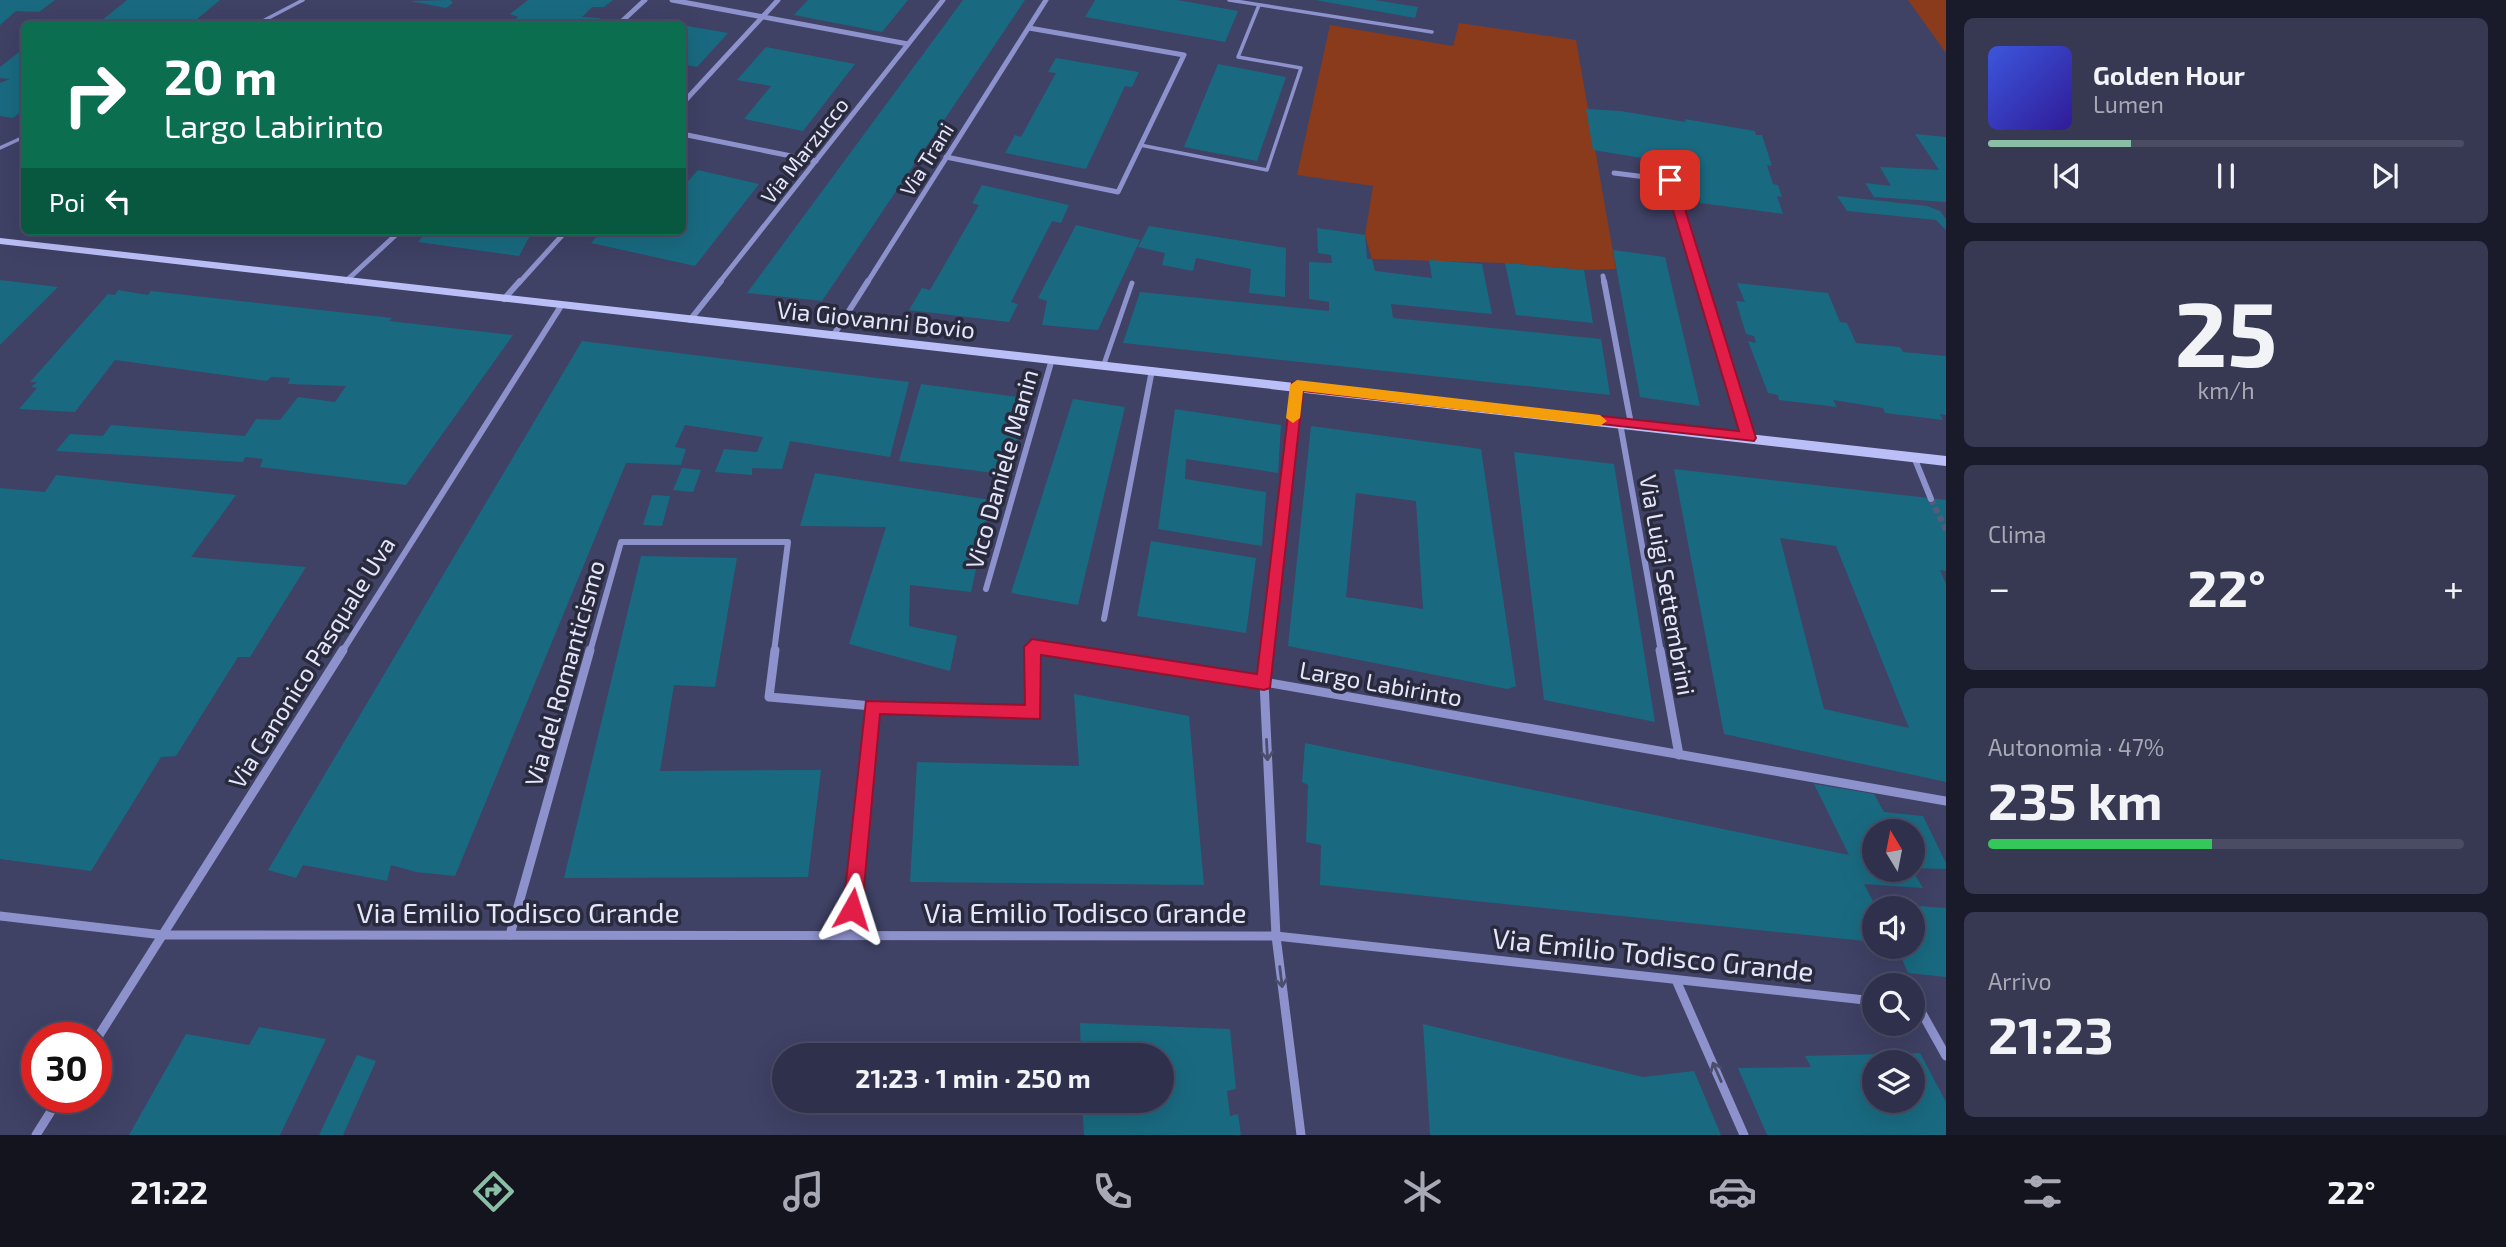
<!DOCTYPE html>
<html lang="it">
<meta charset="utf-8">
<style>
:root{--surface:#2f314c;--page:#373953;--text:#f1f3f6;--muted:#a7a9b5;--line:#4a4c64;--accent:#8abfa5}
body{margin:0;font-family:"Exo 2",sans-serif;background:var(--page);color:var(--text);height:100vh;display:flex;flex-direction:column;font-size:26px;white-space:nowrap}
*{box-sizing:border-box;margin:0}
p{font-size:23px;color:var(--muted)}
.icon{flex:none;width:38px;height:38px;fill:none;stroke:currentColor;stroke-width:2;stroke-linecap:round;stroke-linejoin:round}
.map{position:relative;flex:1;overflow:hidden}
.side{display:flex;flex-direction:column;gap:18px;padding:18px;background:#1a1b2a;width:560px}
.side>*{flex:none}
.guide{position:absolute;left:21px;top:21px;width:665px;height:214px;border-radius:10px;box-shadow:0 7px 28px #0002,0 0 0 2px var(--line);background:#0b6e4f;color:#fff;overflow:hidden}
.needle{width:46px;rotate:350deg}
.tools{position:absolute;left:1862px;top:819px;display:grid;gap:14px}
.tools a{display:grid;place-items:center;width:63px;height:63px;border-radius:50%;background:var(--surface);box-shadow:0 7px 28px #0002,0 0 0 2px var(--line);font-size:35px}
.speed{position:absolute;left:21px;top:1022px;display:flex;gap:14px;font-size:35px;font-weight:700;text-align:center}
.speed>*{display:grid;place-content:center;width:91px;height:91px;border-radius:50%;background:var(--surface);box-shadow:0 7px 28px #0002,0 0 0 2px var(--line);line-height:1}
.speed .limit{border:10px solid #d22;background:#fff;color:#111}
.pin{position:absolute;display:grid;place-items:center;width:60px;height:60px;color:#fff;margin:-30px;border-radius:14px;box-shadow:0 4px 10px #0006}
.me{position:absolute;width:77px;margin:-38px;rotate:6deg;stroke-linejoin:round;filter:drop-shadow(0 0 5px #0008)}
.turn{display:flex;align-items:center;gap:24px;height:147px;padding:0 28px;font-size:32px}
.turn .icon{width:91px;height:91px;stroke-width:2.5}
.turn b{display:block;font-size:49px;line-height:60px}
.then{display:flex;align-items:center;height:66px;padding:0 28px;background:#0003;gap:14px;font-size:26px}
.big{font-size:52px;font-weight:700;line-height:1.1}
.side .widget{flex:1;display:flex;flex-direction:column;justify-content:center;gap:10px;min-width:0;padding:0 24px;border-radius:10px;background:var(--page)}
.side .dial{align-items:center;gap:0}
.dial b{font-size:91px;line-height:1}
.song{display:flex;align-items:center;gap:21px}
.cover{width:84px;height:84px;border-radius:10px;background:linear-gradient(135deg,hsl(230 70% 55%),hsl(250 70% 35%))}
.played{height:7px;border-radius:4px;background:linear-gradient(90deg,var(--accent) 30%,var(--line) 30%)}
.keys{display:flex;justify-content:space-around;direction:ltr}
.heat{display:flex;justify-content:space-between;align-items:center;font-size:38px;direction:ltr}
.charge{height:10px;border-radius:5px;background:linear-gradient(90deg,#34c759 47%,var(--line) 0)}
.trip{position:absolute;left:772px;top:1043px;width:402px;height:70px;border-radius:35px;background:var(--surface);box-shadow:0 7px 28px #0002,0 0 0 2px var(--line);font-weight:700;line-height:70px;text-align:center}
.tabs{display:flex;height:112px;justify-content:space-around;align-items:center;background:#13141e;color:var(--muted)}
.tabs .icon{width:49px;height:49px}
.tabs .active{color:var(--accent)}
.tabs b{font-size:32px;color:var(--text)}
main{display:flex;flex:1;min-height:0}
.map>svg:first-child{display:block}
</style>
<main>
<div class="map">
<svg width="1946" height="1135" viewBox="0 0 1946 1135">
<rect width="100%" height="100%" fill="#3f4165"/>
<g fill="#8a3b1b">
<path d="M 1908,0 L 1946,0 L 1946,53 Z"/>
<path d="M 1459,23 L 1576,40 L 1616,269 L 1584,270 L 1505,263 L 1372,259 L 1365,235 L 1373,186 L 1297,175 L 1330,25 L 1453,46 Z"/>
</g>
<g fill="#196a81" fill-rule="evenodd">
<path d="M 0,0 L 55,0 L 39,12 L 16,11 L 0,25 Z"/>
<path d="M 127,0 L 220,0 L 191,24 L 113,24 L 116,22 L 101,21 Z"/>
<path d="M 450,0 L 453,3 L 446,8 L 410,1 Z"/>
<path d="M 528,0 L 613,0 L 604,7 L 592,7 L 582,17 L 600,18 L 595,23 L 509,24 L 518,17 L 510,14 Z"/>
<path d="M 808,0 L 908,0 L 882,32 L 794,15 Z"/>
<path d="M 963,0 L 1025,0 L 822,301 L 747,293 Z"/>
<path d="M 1095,0 L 1177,0 L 1238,11 L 1225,42 L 1085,17 Z"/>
<path d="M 1315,0 L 1374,0 L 1418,7 L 1415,18 Z"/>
<path d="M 682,25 L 728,33 L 697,67 L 682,64 Z"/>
<path d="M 766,47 L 855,64 L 803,131 L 744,119 L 771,86 L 737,80 Z"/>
<path d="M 24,48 L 24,109 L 13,118 L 0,116 L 0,83 L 10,79 L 0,78 L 0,67 Z"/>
<path d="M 1056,58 L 1139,72 L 1132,87 L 1125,86 L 1086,169 L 1005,153 L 1015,135 L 1021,137 L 1056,73 L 1048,72 Z"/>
<path d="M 1218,64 L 1286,77 L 1257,161 L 1184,147 Z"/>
<path d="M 1586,109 L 1621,111 L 1686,122 L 1685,119 L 1755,131 L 1756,135 L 1762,135 L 1772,166 L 1767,165 L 1773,184 L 1778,185 L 1782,197 L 1777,196 L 1783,214 L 1700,203 L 1699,196 L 1692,195 L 1684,161 L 1665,159 L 1666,162 L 1593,150 Z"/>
<path d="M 1915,134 L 1946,137 L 1946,202 L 1874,197 L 1865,183 L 1891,186 L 1880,167 L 1939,170 Z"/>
<path d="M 698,170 L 759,184 L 695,266 L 591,243 L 602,231 L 682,231 L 682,188 Z"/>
<path d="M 982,185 L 1069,205 L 1061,223 L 1052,221 L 1011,302 L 1018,304 L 1009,322 L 909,310 L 922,288 L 930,290 L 979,205 L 972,203 Z"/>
<path d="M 1837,196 L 1927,206 L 1940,211 L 1946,219 L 1946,230 L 1936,220 L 1847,211 Z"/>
<path d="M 1076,225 L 1140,240 L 1098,330 L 1042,325 L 1047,301 L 1038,298 Z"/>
<path d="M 1149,226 L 1286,248 L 1285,297 L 1249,293 L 1251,269 L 1196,258 L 1193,271 L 1162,265 L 1165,253 L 1138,247 Z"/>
<path d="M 1317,228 L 1365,235 L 1367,259 L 1372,259 L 1375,271 L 1432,278 L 1429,260 L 1482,264 L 1492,314 L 1391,304 L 1393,318 L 1601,339 L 1610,395 L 1123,343 L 1140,292 L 1329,311 L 1329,302 L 1309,299 L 1309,262 L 1332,263 L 1331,255 L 1318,253 Z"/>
<path d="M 427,231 L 541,231 L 539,235 L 531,234 L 519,256 L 418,242 Z"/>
<path d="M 1613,250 L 1665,257 L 1700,406 L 1640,397 Z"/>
<path d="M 1505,263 L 1584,270 L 1593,323 L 1516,315 Z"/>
<path d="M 0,280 L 58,287 L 0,345 Z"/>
<path d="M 1737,283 L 1828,293 L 1840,322 L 1847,323 L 1856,343 L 1900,347 L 1903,352 L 1946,356 L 1946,415 L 1940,414 L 1943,420 L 1885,413 L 1883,408 L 1833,400 L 1837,407 L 1779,400 L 1778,395 L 1768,393 L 1748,341 L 1756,343 L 1754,336 L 1746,334 L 1736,301 L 1745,302 Z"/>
<path d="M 118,290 L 148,295 L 151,291 L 392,318 L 389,321 L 513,335 L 406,485 L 260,467 L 263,459 L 245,457 L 243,462 L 56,451 L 70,434 L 103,436 L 111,425 L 245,436 L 256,419 L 280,420 L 298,397 L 335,402 L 346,386 L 288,384 L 290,378 L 271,377 L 267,381 L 115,360 L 75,412 L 19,409 L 37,388 L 31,387 L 37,382 L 30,382 L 108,294 L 115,295 Z"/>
<path d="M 582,341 L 909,382 L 890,457 L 790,441 L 782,469 L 752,468 L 752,475 L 715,472 L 724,449 L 757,452 L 763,437 L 685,425 L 675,447 L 686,449 L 681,465 L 626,463 L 455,876 L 416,872 L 391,865 L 387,881 L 303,865 L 296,878 L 268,870 Z"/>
<path d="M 921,384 L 1026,398 L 1010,475 L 899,461 Z"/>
<path d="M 1073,399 L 1125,407 L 1078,605 L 1011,593 Z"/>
<path d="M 1175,409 L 1281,425 L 1278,473 L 1186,459 L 1185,479 L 1266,492 L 1262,546 L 1158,529 Z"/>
<path d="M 1311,426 L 1481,449 L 1516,686 L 1507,689 L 1288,646 ZM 1356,493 L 1416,501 L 1423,609 L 1346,597 Z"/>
<path d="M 1514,452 L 1614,464 L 1655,722 L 1544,700 Z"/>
<path d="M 682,468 L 701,470 L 693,492 L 673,490 Z"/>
<path d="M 1674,469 L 1946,500 L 1946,571 L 1940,570 L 1946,584 L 1946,782 L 1724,734 ZM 1780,538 L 1836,546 L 1909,728 L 1824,709 Z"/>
<path d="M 815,473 L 991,500 L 971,592 L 910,585 L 909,626 L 957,636 L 950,671 L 849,644 L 886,527 L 800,526 Z"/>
<path d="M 56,475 L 236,495 L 191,557 L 306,567 L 250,657 L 238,657 L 176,756 L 161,757 L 91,871 L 0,859 L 0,488 L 45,492 Z"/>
<path d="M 652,495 L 670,496 L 662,526 L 643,525 Z"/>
<path d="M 1151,541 L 1256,558 L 1246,633 L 1137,616 Z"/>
<path d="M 641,556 L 737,558 L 715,687 L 674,685 L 660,771 L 821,770 L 808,877 L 564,878 Z"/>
<path d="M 1074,694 L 1189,716 L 1204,885 L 910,882 L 917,762 L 1079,766 Z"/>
<path d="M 1305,743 L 1849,855 L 1814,784 L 1874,794 L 1884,812 L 1923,816 L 1946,863 L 1946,869 L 1913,868 L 1913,831 L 1874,831 L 1874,870 L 1912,870 L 1923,888 L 1864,884 L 1874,903 L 1946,908 L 1946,977 L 1908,973 L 1897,947 L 1913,947 L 1913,908 L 1874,908 L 1874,942 L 1320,885 L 1321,845 L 1306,842 L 1308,785 L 1302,782 Z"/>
<path d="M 1080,1023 L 1230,1029 L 1236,1089 L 1227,1091 L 1230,1116 L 1238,1114 L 1241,1135 L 1084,1135 L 1082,1101 L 1162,1101 L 1162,1055 L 1081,1055 Z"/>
<path d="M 1423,1024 L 1643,1077 L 1694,1071 L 1721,1135 L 1430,1135 Z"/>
<path d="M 259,1027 L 326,1039 L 280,1135 L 129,1135 L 186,1034 L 249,1045 Z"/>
<path d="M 1920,1053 L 1946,1102 L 1946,1135 L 1767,1135 L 1738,1068 L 1811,1067 L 1805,1056 ZM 1874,1062 L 1913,1062 L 1913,1101 L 1874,1101 Z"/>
<path d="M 357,1055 L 376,1061 L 343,1135 L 319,1135 Z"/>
</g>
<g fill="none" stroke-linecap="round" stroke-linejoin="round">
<path stroke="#585a7c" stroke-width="6" stroke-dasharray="6 3.5" stroke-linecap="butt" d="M 1931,499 L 1946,530"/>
<g stroke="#8d91cc" stroke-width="3.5">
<path d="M 1229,0 L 1432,32"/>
<path d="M 257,24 L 303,0"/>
<path d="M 1140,145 L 1267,170 L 1301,68 L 1238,57 L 1259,5"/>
<path d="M 0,148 L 24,137"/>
</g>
<path stroke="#8d91cc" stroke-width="5" d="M 1104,364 L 1132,283"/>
<g stroke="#8d91cc" stroke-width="5">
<path d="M 672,0 L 908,44"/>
<path d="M 619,24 L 645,0"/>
<path d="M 682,104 L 778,0"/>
<path d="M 682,134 L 816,161"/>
<path d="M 946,157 L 1118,192 L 1184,55 L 1029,28"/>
<path d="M 1614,173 L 1670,180 L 1701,283"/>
<path d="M 1603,276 L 1604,283"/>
<path d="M 346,281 L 400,231"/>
<path d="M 519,283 L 566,231"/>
<path d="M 719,283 L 943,0"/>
<path d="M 867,283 L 1046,0"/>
</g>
<g stroke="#8d91cc" stroke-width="6">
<path d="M 1604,281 L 1631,424"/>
<path d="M 1701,281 L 1748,438"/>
<path d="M 504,299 L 520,281"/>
<path d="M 690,320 L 721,281"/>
<path d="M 833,336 L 868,281"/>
<path d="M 1620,423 L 1661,652"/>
<path d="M 1914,457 L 1931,499"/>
<path d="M 986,589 L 1052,359"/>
<path d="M 1104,619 L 1152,370"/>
<path d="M 342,652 L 561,306"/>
<path d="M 590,652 L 621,542 L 788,542 L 774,652"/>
<path d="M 1032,652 L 1032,647 L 1066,652"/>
<path d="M 1267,652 L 1297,385"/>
</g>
<g stroke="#8d91cc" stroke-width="9">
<path d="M 775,650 L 769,697 L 872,706 L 1033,713 L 1032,650"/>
<path d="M 1055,650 L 1264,682 L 1946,801"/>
<path d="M 1268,650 L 1264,682 L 1276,936 L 1301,1135"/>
<path d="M 1660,650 L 1679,755"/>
<path d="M 0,916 L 163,935 L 1276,936 L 1874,1001"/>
<path d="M 510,935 L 590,650"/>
<path d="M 850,935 L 872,706"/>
<path d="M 1676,980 L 1744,1135"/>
<path d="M 1913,1006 L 1918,1006 L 1946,1056"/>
<path d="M 96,1040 L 343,650"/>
<path d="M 36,1135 L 60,1097"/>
</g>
<path fill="#bbbff8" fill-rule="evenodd" d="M 0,238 L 1946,456 L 1946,466 L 0,244 Z"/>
</g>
<defs><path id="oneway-shaft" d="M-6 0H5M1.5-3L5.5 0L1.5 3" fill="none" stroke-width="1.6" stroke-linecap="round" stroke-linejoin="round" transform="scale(1.75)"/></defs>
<g stroke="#4c4e6e">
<use href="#oneway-shaft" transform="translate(1267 750) rotate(87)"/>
<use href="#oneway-shaft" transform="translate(1281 977) rotate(83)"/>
<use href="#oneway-shaft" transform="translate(1717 1072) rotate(-114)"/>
</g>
<path fill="#e11d48" stroke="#92132f" stroke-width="2" d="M 1670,177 L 1676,180 L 1756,438 L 1754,441 L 1303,391 L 1270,688 L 1264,690 L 1041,655 L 1040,719 L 880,714 L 862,909 L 859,916 L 852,919 L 845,916 L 843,909 L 866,701 L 1025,705 L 1024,647 L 1032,639 L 1257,674 L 1292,382 L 1739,431 L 1664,180 Z"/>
<path fill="#f59e0b" d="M 1297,380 L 1600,415 L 1607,421 L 1600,426 L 1303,391 L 1300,418 L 1293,423 L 1286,418 L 1290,385 Z"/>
<g text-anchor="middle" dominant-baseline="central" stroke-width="7" stroke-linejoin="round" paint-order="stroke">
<g font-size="21" fill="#e4e6fd" stroke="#292a3b">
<text transform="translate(804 150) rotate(-52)">Via Marzucco</text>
<text transform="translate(926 159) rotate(-58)">Via Trani</text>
</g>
<g font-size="24" fill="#e4e6fd" stroke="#292a3b">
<text transform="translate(876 319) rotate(6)">Via Giovanni Bovio</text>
<text transform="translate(1001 469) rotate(-74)">Vico Daniele Manin</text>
<text transform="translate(1668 585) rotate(80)">Via Luigi Settembrini</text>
<text transform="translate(311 662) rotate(-58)">Via Canonico Pasquale Uva</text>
<text transform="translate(564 673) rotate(-74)">Via del Romanticismo</text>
<text transform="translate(1381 683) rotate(10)">Largo Labirinto</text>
</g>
<g font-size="28" fill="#e4e6fd" stroke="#292a3b">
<text x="518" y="912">Via Emilio Todisco Grande</text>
<text x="1085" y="912">Via Emilio Todisco Grande</text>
<text transform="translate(1653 954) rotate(6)">Via Emilio Todisco Grande</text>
</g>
</g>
</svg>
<div class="tools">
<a><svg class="needle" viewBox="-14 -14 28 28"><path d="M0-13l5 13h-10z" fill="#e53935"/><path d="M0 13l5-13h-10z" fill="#a7a9b5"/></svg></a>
<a><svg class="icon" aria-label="sound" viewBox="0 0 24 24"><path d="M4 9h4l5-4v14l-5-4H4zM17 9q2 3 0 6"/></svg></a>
<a><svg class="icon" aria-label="search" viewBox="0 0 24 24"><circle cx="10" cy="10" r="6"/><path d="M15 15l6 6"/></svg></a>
<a><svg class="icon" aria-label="layers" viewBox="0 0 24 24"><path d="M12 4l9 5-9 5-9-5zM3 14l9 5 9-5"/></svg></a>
</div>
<div class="speed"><div class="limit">30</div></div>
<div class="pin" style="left:1670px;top:180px;background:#d93025"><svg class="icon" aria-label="arrive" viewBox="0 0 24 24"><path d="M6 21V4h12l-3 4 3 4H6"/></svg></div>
<svg class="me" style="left:852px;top:909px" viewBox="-20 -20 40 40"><path d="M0-17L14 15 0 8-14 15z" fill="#e11d48" stroke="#fff" stroke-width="4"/></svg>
<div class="trip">21:23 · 1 min · 250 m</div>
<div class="guide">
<div class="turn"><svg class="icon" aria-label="right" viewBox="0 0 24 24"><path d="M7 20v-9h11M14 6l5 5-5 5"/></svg><div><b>20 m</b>Largo Labirinto</div></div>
<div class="then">Poi<svg class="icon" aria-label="left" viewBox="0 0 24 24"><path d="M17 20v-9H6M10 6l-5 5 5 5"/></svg></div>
</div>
</div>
<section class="side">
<div class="widget">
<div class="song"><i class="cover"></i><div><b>Golden Hour</b><p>Lumen</p></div></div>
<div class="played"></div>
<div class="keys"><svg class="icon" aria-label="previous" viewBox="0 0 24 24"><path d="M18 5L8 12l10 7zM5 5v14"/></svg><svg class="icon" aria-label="pause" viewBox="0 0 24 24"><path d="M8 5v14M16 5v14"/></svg><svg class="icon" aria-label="next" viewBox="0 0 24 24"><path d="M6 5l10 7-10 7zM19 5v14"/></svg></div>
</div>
<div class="widget dial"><b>25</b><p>km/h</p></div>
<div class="widget"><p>Clima</p>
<div class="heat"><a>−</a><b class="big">22°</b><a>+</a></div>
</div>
<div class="widget"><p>Autonomia · 47%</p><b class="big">235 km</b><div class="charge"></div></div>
<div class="widget"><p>Arrivo</p><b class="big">21:23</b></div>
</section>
</main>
<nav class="tabs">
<b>21:22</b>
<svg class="icon active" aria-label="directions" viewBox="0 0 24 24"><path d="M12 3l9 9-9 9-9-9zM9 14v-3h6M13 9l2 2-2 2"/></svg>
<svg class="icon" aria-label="music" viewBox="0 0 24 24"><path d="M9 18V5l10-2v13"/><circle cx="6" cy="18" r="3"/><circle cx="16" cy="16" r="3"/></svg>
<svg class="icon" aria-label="phone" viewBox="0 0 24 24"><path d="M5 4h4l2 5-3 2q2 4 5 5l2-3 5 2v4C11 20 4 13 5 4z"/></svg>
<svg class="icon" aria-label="climate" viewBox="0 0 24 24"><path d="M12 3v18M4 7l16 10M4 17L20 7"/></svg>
<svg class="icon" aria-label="car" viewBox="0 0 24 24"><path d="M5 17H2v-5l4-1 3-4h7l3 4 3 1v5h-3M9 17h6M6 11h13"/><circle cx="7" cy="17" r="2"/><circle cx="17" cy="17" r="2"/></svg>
<svg class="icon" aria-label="filters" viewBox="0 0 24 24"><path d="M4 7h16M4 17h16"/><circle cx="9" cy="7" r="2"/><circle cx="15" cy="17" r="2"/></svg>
<b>22°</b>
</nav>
